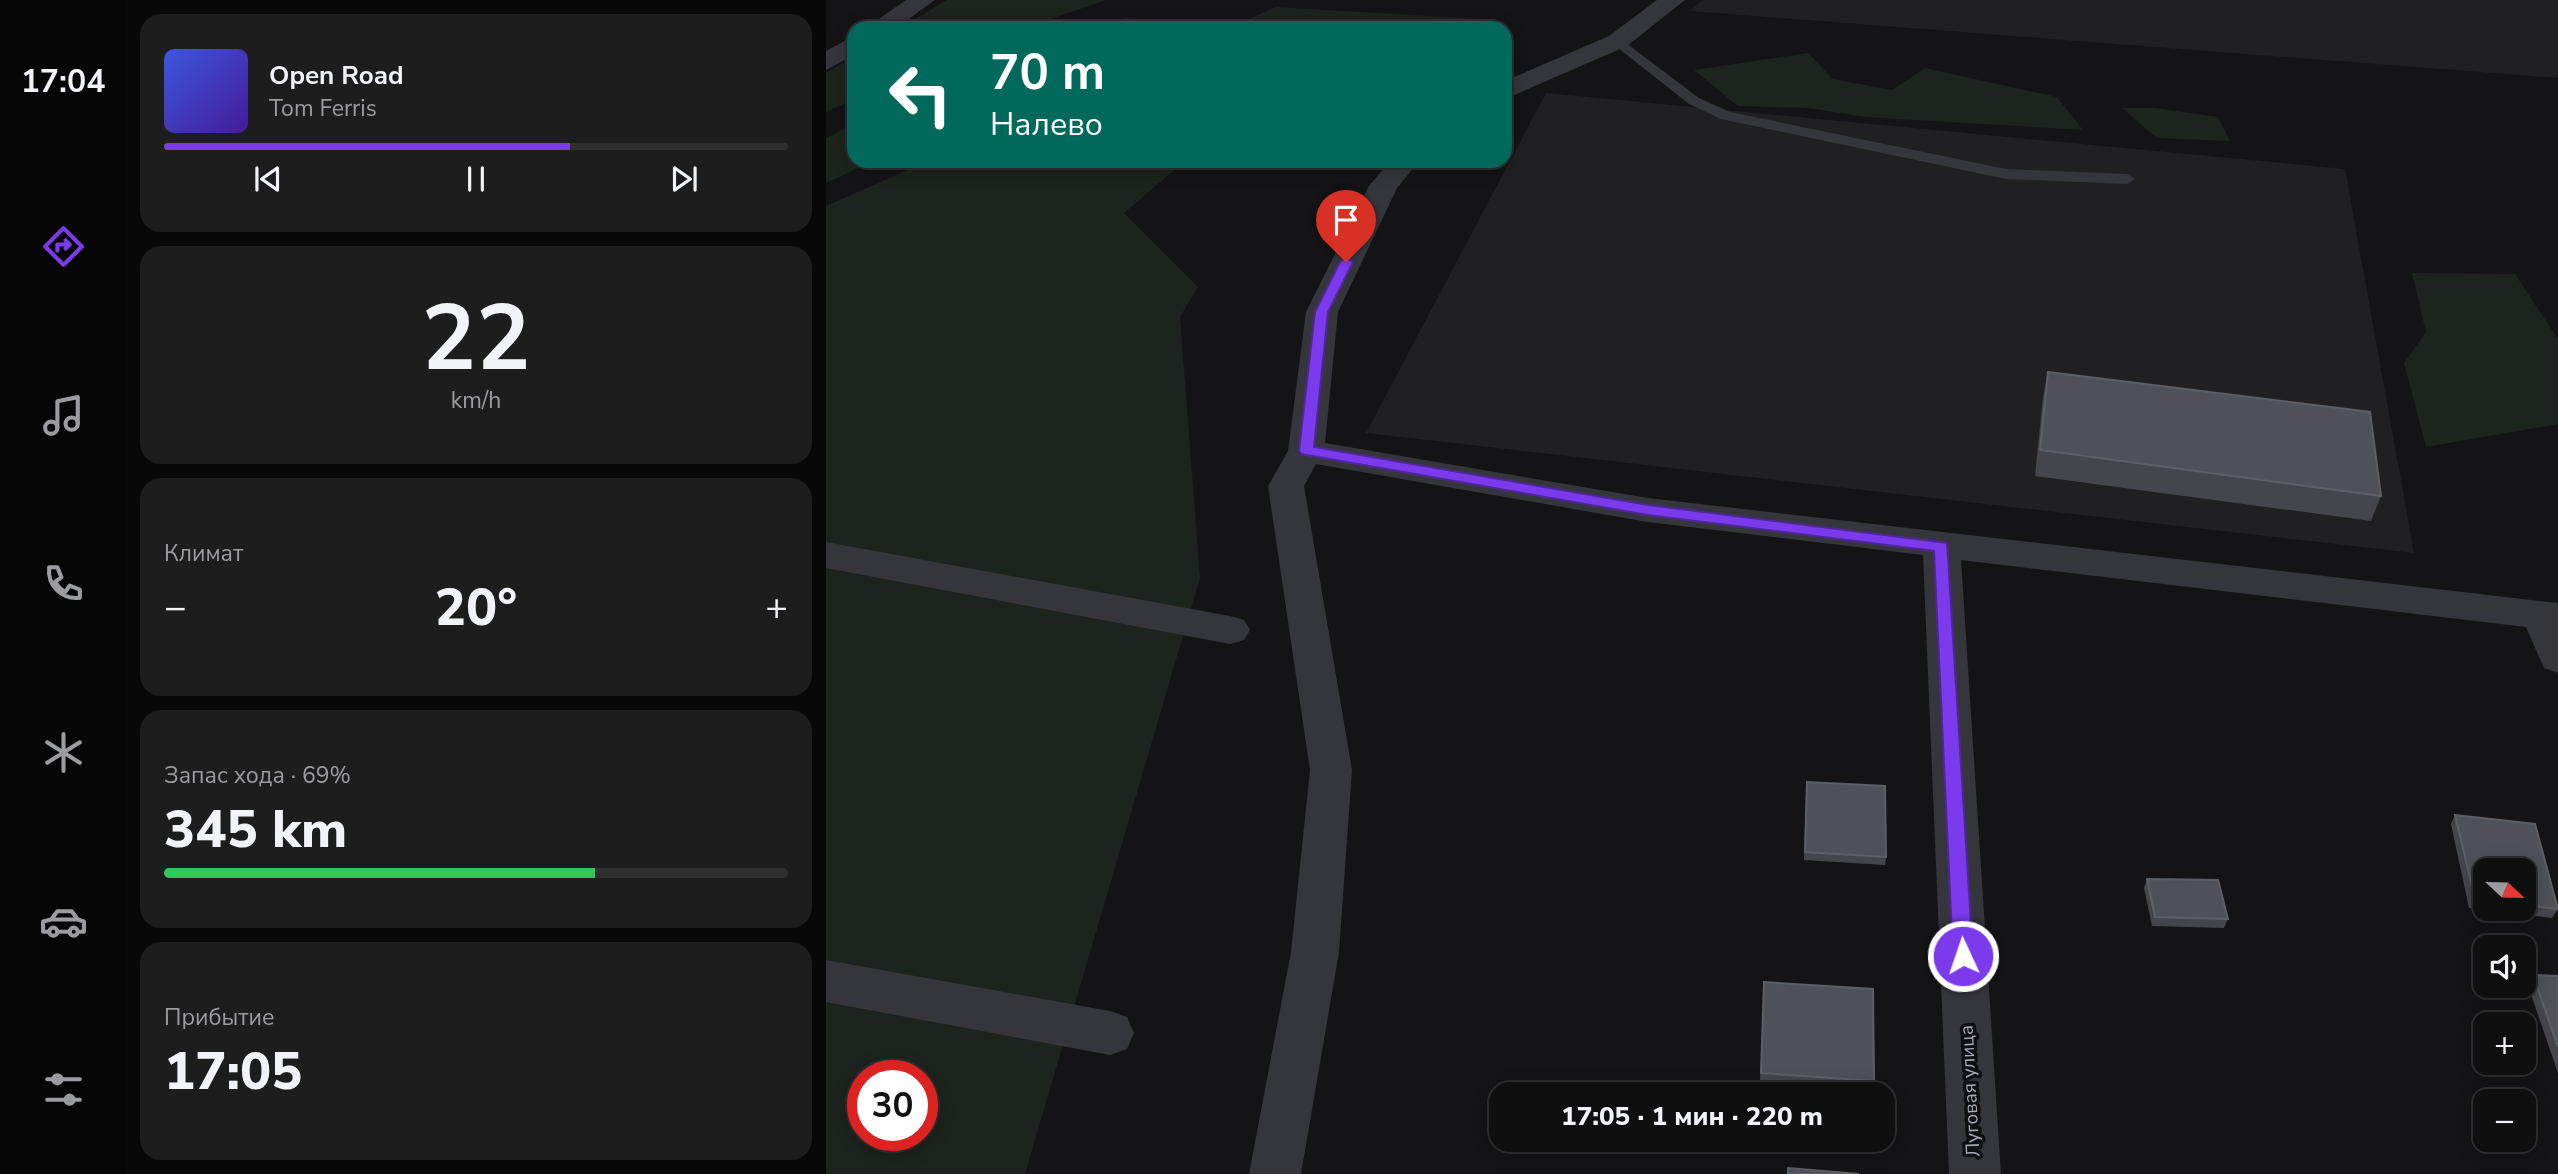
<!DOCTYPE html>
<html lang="ru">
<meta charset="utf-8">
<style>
:root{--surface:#0f0f10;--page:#1d1d1e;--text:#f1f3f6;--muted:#9b9c9f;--line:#2f2f30;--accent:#7c3aed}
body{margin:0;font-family:"Nunito Sans",sans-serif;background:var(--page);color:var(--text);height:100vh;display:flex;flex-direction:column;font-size:26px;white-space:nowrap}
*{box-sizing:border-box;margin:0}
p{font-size:23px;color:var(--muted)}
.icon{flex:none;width:38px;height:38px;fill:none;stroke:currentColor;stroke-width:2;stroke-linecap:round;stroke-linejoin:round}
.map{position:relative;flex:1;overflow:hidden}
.side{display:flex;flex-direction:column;gap:14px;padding:14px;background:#080809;width:700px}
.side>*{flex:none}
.top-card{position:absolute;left:21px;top:21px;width:665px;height:147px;border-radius:21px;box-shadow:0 4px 18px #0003,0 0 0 2px var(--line);background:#00695c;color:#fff;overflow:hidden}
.needle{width:46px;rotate:112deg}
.controls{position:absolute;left:1647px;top:858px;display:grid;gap:14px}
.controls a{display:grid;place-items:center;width:63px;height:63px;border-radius:14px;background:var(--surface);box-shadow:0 4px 18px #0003,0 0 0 2px var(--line);font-size:35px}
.speed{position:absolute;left:21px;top:1060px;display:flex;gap:14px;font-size:35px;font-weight:700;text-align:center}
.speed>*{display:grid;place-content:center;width:91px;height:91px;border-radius:50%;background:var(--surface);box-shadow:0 4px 18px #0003,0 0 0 2px var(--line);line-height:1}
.speed .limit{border:10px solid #d22;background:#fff;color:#111}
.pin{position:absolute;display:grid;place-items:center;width:60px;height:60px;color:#fff;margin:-72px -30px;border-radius:50% 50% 50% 0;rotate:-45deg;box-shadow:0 0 7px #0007}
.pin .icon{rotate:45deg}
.me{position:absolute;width:77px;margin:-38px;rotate:357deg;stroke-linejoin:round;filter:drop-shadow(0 0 5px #0008)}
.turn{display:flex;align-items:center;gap:24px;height:147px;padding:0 28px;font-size:32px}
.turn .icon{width:91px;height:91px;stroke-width:2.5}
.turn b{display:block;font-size:49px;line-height:60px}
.big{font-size:52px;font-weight:800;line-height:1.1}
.side .tile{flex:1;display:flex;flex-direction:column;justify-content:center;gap:10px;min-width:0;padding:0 24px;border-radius:21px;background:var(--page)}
.side .dial{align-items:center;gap:0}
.dial b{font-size:91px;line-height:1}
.song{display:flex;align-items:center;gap:21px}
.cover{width:84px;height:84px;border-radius:10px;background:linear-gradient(135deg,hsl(230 70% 55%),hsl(260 70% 35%))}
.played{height:7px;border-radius:4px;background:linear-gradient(90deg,var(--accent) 65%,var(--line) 65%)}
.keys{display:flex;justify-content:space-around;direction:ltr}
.heat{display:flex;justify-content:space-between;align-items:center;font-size:38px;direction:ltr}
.charge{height:10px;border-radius:5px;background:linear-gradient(90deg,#34c759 69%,var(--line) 0)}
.trip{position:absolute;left:663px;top:1082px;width:406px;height:70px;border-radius:21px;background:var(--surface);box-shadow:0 4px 18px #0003,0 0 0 2px var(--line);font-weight:800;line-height:70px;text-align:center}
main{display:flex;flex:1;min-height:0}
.menu{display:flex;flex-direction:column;width:126px;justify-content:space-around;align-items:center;background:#060606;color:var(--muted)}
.menu .icon{width:49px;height:49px}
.menu .selected{color:var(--accent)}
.menu b{font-size:32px;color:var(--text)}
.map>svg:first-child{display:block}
</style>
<main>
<nav class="menu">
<b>17:04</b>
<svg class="icon selected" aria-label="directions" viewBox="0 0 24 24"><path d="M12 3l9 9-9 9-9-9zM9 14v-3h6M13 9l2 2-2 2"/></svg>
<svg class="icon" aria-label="music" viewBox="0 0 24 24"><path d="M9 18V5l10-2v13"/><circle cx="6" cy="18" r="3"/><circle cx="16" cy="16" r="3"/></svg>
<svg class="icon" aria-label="phone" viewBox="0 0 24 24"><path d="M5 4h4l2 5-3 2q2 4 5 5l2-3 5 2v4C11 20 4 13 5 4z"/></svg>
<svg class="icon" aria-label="climate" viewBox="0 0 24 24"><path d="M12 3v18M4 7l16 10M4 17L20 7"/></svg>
<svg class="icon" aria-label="car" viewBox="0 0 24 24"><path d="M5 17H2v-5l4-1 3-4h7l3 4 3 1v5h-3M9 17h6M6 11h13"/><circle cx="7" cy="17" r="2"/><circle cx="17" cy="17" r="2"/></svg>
<svg class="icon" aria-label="filters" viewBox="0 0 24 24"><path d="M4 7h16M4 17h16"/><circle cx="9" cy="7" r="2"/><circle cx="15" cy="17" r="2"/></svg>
</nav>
<section class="side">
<div class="tile">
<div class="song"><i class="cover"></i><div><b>Open Road</b><p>Tom Ferris</p></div></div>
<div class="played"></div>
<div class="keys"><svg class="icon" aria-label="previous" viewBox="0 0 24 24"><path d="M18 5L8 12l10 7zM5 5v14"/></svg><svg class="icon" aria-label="pause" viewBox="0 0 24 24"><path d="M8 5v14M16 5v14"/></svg><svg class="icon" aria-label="next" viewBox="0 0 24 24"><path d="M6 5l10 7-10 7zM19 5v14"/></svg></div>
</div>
<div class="tile dial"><b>22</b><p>km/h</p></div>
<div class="tile"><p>Климат</p>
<div class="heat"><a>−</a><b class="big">20°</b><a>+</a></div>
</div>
<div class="tile"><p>Запас хода · 69%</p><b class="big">345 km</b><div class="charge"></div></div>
<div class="tile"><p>Прибытие</p><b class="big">17:05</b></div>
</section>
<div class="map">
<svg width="1732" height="1174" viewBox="0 0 1732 1174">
<rect width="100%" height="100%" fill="#141416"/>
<g fill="#202023">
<path d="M 876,0 L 1732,0 L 1732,78 L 864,11 Z"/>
<path d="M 720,93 L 1519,169 L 1588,553 L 540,433 Z"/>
</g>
<g fill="#1c241d" fill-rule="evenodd">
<path d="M 121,0 L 280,0 L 199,28 L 74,28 Z"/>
<path d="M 450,7 L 669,20 L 649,28 L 403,28 Z"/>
<path d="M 298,18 L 365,22 L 351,28 L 270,28 Z"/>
<path d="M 982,53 L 1007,79 L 1066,90 L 1099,68 L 1231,97 L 1257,130 L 1039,117 L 983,108 L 912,106 L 868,70 Z"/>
<path d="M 28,56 L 28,99 L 0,112 L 0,73 Z"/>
<path d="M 1296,108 L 1329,108 L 1392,117 L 1404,141 L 1331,138 Z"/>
<path d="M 28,124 L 28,161 L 48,161 L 0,183 L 0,138 Z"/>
<path d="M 102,161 L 359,161 L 298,213 L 372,287 L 354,317 L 374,578 L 199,1174 L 0,1174 L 0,206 ZM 37,1076 L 96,1076 L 96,1136 L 37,1136 Z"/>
<path d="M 1586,273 L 1689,274 L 1732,339 L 1732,424 L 1600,447 L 1578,363 L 1600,332 Z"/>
</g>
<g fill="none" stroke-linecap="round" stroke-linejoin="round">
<path fill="#35363b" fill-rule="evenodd" d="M 792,37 L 873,98 L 904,112 L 1180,169 L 1301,174 L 1309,179 L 1301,184 L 1180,179 L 895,119 L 863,104 L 787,44 L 785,41 Z"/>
<g fill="#35363b" fill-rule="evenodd">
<path d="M 80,0 L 109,0 L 70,28 L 40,28 Z"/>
<path d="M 831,0 L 859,0 L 801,46 L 679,99 L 679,81 L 783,36 Z"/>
<path d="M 28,36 L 28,55 L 0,70 L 0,51 Z"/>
<path d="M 564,161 L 593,161 L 571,188 L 512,312 L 499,443 L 822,498 L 1732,603 L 1732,673 L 1718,668 L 1700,627 L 1135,560 L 1175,1174 L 1123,1174 L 1097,555 L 822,522 L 490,464 L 478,486 L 526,770 L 513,952 L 475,1174 L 423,1174 L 465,952 L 484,770 L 442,486 L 462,451 L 480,312 L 543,186 Z"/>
<path d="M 0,542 L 404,616 L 418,620 L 424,630 L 418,640 L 404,644 L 0,568 Z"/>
<path d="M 0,960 L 284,1011 L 301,1017 L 308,1033 L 301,1049 L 284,1055 L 0,1002 Z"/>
</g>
</g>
<g fill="#45464c" fill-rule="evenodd">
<path d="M 1222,372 L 1555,496 L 1545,521 L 1209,476 L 1217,397 Z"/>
<path d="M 980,791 L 1060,857 L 1059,865 L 978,860 Z"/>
<path d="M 1629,815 L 1709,824 L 1732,909 L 1726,918 L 1643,908 L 1625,824 ZM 1659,870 L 1698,870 L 1698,908 L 1659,908 Z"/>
<path d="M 1321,879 L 1402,919 L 1398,928 L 1326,926 L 1318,888 Z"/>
<path d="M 1707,975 L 1732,976 L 1732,1073 L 1701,983 Z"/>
<path d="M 938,982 L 1048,1081 L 1047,1089 L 934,1082 Z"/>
</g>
<g fill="#4f5158" stroke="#5d5f67" stroke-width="2">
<path d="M 1222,372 L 1544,412 L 1555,496 L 1214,450 Z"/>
<path d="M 981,782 L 1059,786 L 1060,857 L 979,852 Z"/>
<path d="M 1629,815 L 1709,824 L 1732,909 L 1698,905 L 1698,870 L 1659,870 L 1659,900 L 1649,899 Z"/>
<path d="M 1321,879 L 1392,880 L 1402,919 L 1329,917 Z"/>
<path d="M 1707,975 L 1732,976 L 1732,1047 Z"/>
<path d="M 938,982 L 1047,989 L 1048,1081 L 935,1073 Z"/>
<path d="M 962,1168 L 1033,1174 L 962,1174 Z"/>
</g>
<path fill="#7c3aed" stroke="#51269a" stroke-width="2" d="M 520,258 L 527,262 L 502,312 L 488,447 L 822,505 L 1121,543 L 1147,956 L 1144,962 L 1137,964 L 1130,962 L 1127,956 L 1108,551 L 822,515 L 475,454 L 473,451 L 489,312 L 514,262 Z"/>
<g text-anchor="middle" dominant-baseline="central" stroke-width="7" stroke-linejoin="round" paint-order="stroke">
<g font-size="19" fill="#a4aab8" stroke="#0f0f11">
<text transform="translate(1144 1091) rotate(-93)">Луговая улица</text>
</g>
</g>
</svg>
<div class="controls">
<a><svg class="needle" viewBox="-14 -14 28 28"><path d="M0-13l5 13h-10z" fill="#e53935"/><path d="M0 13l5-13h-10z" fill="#9b9c9f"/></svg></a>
<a><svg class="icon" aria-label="sound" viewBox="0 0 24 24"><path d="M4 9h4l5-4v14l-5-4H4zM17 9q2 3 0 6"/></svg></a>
<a>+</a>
<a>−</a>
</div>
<div class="speed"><div class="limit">30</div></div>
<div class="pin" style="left:520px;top:262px;background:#d93025"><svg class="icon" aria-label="arrive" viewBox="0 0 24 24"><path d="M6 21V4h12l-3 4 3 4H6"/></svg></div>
<svg class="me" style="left:1137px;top:956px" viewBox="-20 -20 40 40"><circle r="17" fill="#7c3aed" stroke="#fff" stroke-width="3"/><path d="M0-11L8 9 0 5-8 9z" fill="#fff"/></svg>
<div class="trip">17:05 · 1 мин · 220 m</div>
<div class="top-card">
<div class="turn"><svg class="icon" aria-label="left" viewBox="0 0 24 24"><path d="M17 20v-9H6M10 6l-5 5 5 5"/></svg><div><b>70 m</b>Налево</div></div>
</div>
</div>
</main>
